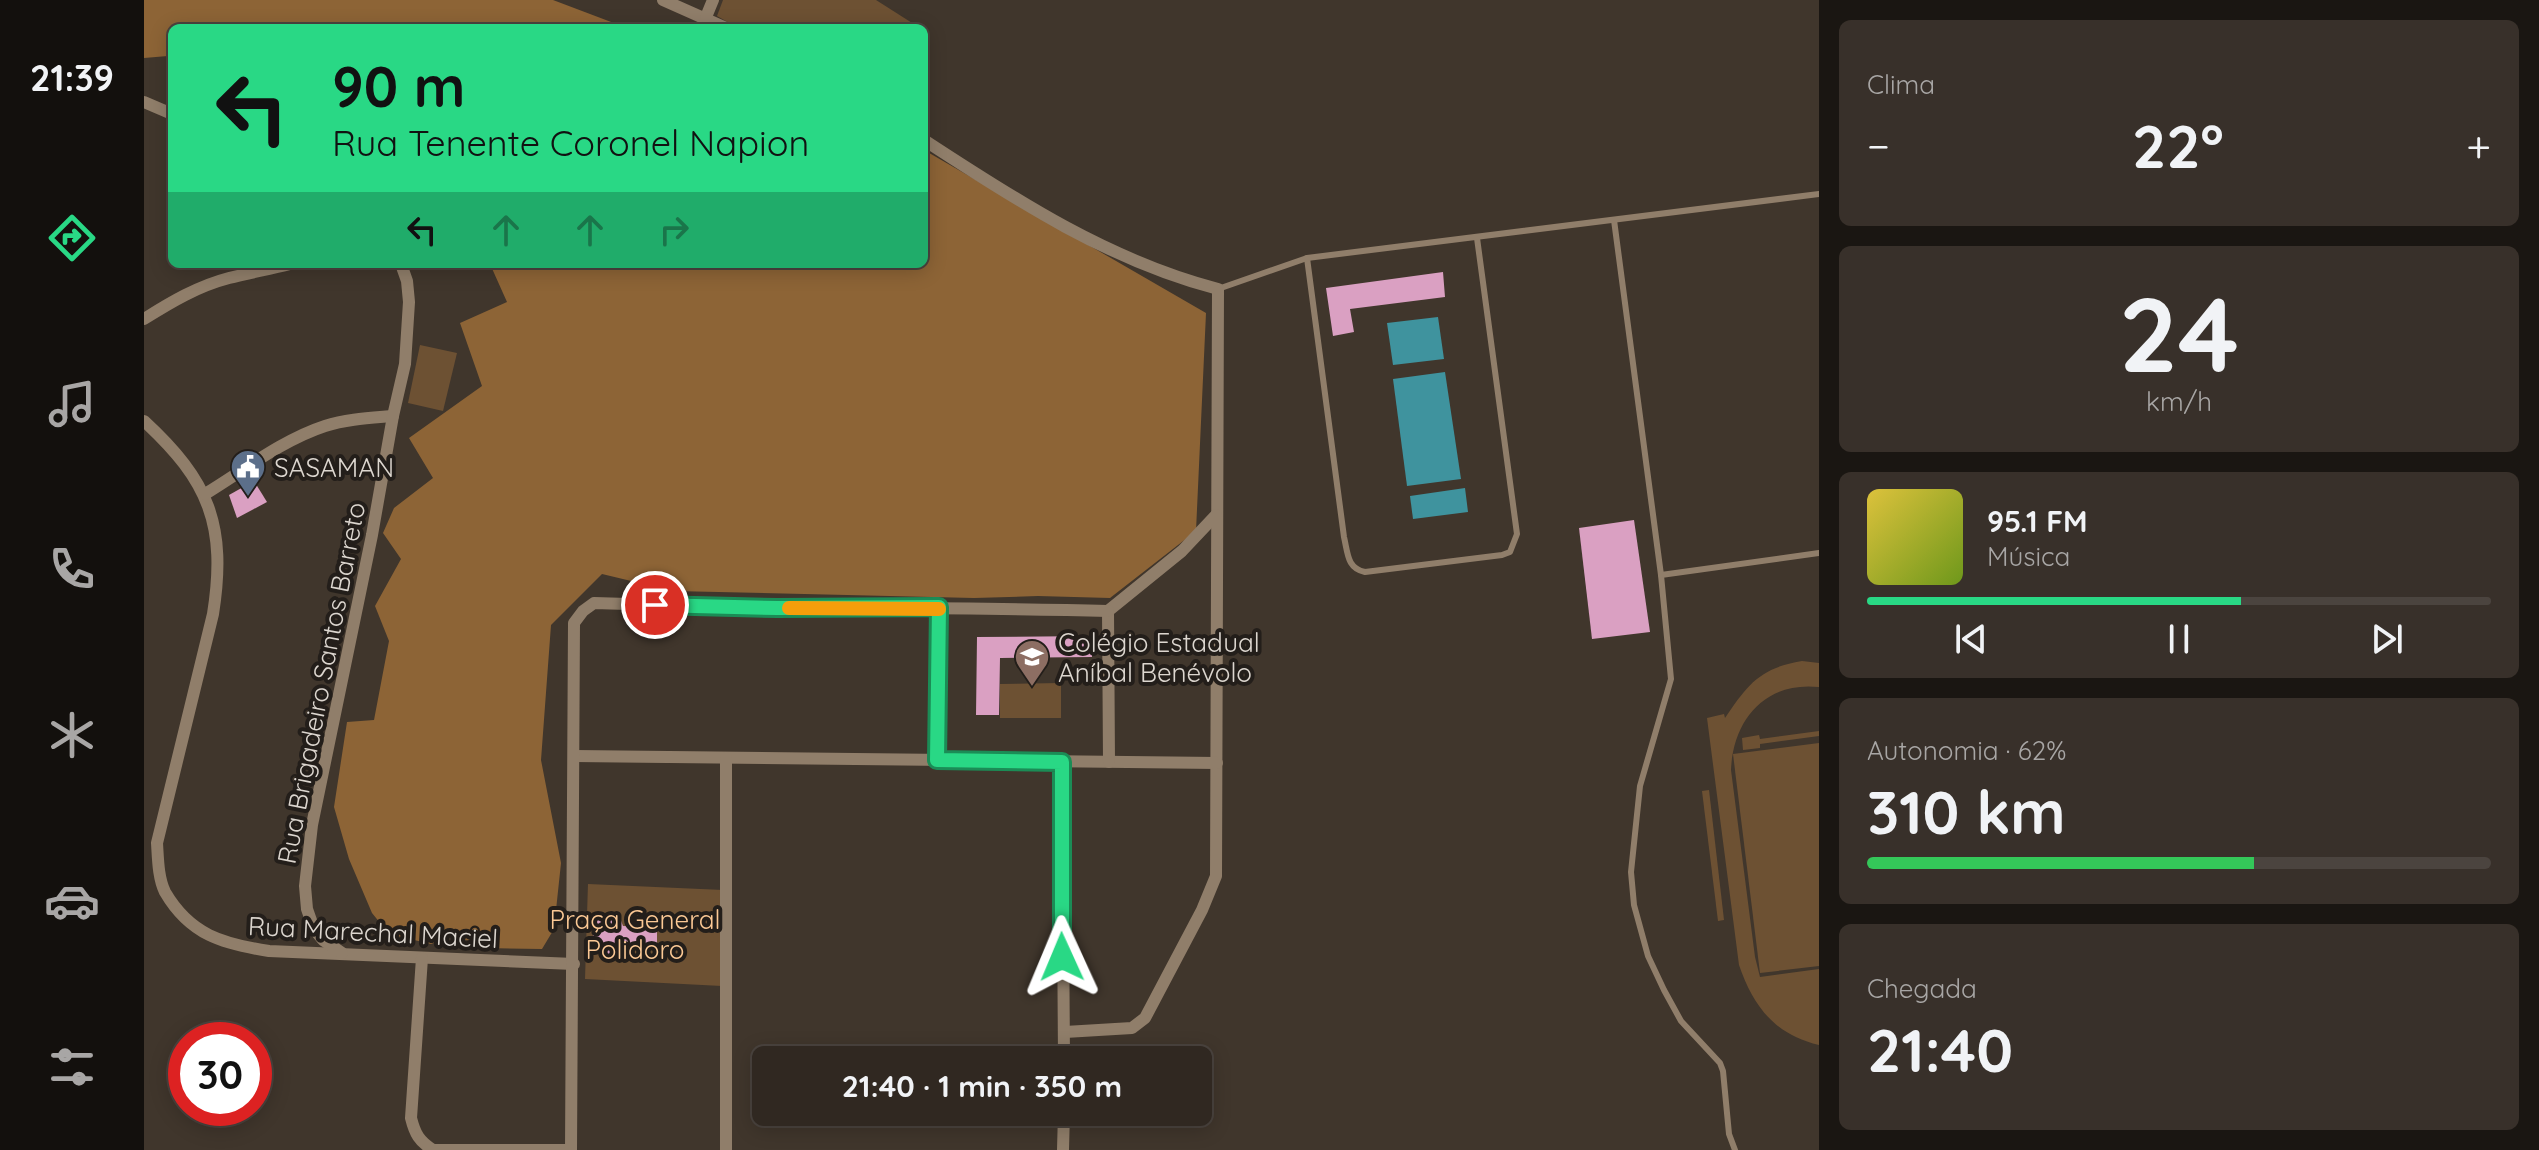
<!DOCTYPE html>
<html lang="pt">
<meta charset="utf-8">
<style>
:root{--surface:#302821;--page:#38302a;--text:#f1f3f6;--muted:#a8a6a5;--line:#4b443f;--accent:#29d885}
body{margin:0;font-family:Quicksand,sans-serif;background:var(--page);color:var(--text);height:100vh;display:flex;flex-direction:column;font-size:30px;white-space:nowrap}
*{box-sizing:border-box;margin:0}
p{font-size:26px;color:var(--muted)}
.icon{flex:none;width:44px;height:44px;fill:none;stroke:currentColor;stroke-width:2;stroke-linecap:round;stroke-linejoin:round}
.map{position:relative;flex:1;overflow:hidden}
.side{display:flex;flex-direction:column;gap:20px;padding:20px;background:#1a1612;width:720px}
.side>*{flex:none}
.top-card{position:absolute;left:24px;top:24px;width:760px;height:244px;border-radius:12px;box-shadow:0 4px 20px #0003,0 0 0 2px var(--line);background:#29d885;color:#111;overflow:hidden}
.speed{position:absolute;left:24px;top:1022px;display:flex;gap:16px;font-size:40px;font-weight:700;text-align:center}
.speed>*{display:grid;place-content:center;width:104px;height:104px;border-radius:50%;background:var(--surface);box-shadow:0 4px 20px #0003,0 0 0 2px var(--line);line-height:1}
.speed .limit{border:12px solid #d22;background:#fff;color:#111}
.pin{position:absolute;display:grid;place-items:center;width:68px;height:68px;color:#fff;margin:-34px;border:4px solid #fff;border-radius:50%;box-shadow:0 2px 8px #0007}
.me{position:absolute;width:88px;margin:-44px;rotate:359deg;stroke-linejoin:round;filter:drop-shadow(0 0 6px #0008)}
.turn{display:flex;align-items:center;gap:28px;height:168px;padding:0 32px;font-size:36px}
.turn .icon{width:104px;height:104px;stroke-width:2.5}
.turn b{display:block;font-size:56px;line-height:68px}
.lanes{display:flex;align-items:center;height:76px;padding:0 32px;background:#0003;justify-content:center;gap:40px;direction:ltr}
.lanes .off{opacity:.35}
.big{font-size:60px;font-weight:800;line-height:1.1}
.side .card{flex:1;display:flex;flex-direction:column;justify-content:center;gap:12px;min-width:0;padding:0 28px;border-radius:12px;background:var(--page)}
.side .dial{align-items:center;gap:0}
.dial b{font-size:104px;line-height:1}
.song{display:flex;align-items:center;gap:24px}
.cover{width:96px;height:96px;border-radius:12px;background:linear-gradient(135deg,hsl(50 70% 55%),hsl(80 70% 35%))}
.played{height:8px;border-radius:4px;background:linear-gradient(90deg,var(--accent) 60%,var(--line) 60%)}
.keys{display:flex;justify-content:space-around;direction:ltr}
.heat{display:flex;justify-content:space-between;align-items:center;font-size:44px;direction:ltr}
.charge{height:12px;border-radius:6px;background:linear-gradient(90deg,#34c759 62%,var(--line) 0)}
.trip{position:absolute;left:608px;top:1046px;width:460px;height:80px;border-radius:12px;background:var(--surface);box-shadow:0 4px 20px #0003,0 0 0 2px var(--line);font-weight:800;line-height:80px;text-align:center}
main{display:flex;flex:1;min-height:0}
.dock{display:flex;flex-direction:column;width:144px;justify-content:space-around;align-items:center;background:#13100d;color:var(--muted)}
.dock .icon{width:56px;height:56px}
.dock .selected{color:var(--accent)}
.dock b{font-size:36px;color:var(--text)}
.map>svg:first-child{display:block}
</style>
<main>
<nav class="dock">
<b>21:39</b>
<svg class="icon selected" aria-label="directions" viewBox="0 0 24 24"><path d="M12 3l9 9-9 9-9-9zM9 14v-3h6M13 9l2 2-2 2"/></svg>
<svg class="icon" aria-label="music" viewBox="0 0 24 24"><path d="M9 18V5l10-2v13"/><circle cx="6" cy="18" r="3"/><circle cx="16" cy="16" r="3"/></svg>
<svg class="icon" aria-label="phone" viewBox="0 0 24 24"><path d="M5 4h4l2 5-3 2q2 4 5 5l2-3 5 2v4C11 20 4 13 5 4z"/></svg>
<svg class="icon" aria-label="climate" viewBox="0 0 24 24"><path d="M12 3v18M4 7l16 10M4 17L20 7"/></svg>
<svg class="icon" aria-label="car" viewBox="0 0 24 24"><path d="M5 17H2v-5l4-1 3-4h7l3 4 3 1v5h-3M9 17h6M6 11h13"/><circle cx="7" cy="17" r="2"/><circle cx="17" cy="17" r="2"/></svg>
<svg class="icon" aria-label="filters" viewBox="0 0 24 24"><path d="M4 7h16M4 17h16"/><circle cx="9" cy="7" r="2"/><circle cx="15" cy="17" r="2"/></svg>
</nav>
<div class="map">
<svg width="1675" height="1150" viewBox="0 0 1675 1150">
<rect width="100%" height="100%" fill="#40362c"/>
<g fill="#6d5133">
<path d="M 579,0 L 732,0 L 776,28 L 594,28 L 573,16 Z"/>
<path d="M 276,345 L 313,353 L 299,411 L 264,403 Z"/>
<path d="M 1658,661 L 1675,663 L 1675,687 C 1621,681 1589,720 1587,770 L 1611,957 L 1616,977 L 1675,969 L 1675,1045 C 1631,1035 1609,1006 1595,965 L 1563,718 L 1580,714 L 1581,718 C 1604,684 1616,668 1658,661 Z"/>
<path d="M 917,683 L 917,718 L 856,718 L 856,684 Z"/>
<path d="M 1675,731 L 1675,736 L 1616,744 L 1616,748 L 1599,750 L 1598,738 L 1615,735 L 1616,739 Z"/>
<path d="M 1675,743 L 1675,966 L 1616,973 L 1589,754 Z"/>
<path d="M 1565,790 L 1580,920 L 1574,921 L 1558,791 Z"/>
<path d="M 444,884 L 579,890 L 578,986 L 441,979 Z"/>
</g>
<g fill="#8d6436">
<path d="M 0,0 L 409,0 L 483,28 L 28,28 L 28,63 L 24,56 L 0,58 Z"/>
<path d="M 780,150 L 1062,313 L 1052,531 L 966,598 L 894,596 L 830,598 L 529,591 L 458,574 L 407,625 L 397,760 L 417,863 L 410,929 L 398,949 L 342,948 L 310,935 L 287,944 L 245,934 L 228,913 L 205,859 L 190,807 L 203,722 L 230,720 L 245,641 L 231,606 L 257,559 L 239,533 L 250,508 L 289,478 L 265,438 L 338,386 L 316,323 L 363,302 L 346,264 L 780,264 Z"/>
</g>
<g fill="#3f939e">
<path d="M 1294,317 L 1300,359 L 1249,365 L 1243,323 Z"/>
<path d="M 1301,372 L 1317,479 L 1263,486 L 1249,379 Z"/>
<path d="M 1321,488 L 1324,512 L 1269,519 L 1266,496 Z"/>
</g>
<g fill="#daa0c2">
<path d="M 1299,272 L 1301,297 L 1206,309 L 1210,332 L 1189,336 L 1182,288 Z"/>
<path d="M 110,481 L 123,502 L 93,518 L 85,495 Z"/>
<path d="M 1490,520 L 1506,632 L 1448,639 L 1435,528 Z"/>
<path d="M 948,636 L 948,657 L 856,658 L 855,715 L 832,715 L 833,637 Z"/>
<path d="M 449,916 L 476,918 L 479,926 L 513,927 L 513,948 L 478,947 L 472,954 L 449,954 Z"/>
</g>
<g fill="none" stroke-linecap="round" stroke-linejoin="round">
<g stroke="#907e6a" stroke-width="6">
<path d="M 1470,220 L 1517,575 L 1527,679 L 1496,786 L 1487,872 L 1490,905 L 1504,956 L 1520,990 L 1537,1021 L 1576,1063 L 1579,1071 L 1585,1134 L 1591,1150"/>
<path d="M 1163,258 L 1200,537 C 1204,554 1203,568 1221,572 L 1358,555 L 1366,552 L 1373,534 L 1333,238"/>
<path d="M 1074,289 L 1163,258 L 1675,194"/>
<path d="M 1517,575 L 1675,553"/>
</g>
<g stroke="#907e6a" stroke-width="12">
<path d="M 519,0 L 582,28"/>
<path d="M 562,17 L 569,0"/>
<path d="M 0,102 L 28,114"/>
<path d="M 780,140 C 873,201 966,261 1074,289 L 1072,876 L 1058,910 L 1001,1018 L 988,1028 L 921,1032"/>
<path d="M 0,319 C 27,302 54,286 85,278 C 105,273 126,269 146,264"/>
<path d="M 0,421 C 65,481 83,525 69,614 L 13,843 C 14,858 14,878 21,892 C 46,935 79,944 125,951 L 430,964"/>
<path d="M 61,494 C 99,471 138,440 181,426 C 203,419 226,418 249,416"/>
<path d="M 430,756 L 1073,763"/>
<path d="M 582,758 L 582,1150"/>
<path d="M 793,760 L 795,607"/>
<path d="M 918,762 L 920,1060"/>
<path d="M 965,762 L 964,611 L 1038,551 L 1072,515"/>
<path d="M 198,953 L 179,940 L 170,929 L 163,909 L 161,886 L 168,825 L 228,535 L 249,416 L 261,364 L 265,302 L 263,281 L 257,264"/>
<path d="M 278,958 L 267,1118 C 271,1134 275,1141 289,1150 L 427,1150 L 430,623 L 439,611 L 450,603 C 621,608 793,607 964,611"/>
<path d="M 919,1150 L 920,1112"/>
</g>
</g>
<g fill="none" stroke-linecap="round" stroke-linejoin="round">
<defs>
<path id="route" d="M 511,605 L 633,608 L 795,607 L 793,760 L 918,762 L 918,957"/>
</defs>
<use href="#route" stroke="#1b8c56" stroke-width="20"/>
<use href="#route" stroke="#29d885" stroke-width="14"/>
<path stroke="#f59e0b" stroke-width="14" d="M 645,608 L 795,609"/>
</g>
<defs>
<symbol id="civic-pin" viewBox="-11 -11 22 30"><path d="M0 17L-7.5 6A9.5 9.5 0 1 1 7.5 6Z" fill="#5c6f8a" stroke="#231e1a"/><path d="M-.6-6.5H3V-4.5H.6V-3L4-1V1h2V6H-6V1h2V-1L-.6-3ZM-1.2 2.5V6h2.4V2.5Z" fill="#fff"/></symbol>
<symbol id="school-pin" viewBox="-11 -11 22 30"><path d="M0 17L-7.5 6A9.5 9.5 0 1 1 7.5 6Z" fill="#8d6e63" stroke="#231e1a"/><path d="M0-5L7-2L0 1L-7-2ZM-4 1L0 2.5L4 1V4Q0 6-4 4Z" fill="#fff"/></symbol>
</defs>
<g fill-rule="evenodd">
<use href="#civic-pin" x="84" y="447" width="40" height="54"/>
<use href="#school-pin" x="868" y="637" width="40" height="54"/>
</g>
<g text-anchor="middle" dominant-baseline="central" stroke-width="8" stroke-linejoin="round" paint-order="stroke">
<g font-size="26" fill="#dcd6cf" stroke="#231e1a" text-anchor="start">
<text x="130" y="467">SASAMAN</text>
<text x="914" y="642">Colégio Estadual<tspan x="914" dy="30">Aníbal Benévolo</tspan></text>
</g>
<g font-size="26" fill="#dcd6cf" stroke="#231e1a">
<text transform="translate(177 683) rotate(-79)">Rua Brigadeiro Santos Barreto</text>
<text transform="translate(229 932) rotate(3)">Rua Marechal Maciel</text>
</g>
<g font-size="26" fill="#fcc995" stroke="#231e1a">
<text x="491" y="919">Praça General<tspan x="491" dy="30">Polidoro</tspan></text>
</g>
</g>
</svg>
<div class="speed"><div class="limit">30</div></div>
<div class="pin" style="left:511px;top:605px;background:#d93025"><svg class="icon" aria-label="arrive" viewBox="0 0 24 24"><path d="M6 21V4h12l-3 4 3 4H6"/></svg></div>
<svg class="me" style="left:918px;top:957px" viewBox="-20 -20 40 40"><path d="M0-17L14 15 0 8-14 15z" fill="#29d885" stroke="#fff" stroke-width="4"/></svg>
<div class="trip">21:40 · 1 min · 350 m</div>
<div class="top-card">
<div class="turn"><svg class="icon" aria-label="left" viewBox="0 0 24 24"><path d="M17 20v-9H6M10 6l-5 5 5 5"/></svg><div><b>90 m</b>Rua Tenente Coronel Napion</div></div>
<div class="lanes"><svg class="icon" aria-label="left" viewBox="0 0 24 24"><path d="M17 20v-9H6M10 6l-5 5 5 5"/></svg><svg class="icon off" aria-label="ahead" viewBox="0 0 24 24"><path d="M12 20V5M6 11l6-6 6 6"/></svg><svg class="icon off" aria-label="ahead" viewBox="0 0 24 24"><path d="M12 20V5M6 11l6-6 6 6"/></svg><svg class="icon off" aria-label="right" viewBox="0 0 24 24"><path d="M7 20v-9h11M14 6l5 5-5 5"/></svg></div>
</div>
</div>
<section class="side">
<div class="card"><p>Clima</p>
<div class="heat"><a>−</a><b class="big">22°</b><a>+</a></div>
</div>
<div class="card dial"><b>24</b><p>km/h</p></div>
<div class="card">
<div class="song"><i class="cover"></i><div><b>95.1 FM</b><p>Música</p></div></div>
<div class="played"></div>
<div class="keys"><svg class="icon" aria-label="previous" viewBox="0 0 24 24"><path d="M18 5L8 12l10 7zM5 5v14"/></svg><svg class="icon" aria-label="pause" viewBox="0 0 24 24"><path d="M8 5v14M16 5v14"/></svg><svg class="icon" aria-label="next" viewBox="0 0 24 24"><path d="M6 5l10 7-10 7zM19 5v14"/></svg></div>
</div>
<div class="card"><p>Autonomia · 62%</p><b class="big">310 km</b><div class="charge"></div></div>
<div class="card"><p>Chegada</p><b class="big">21:40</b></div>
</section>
</main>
